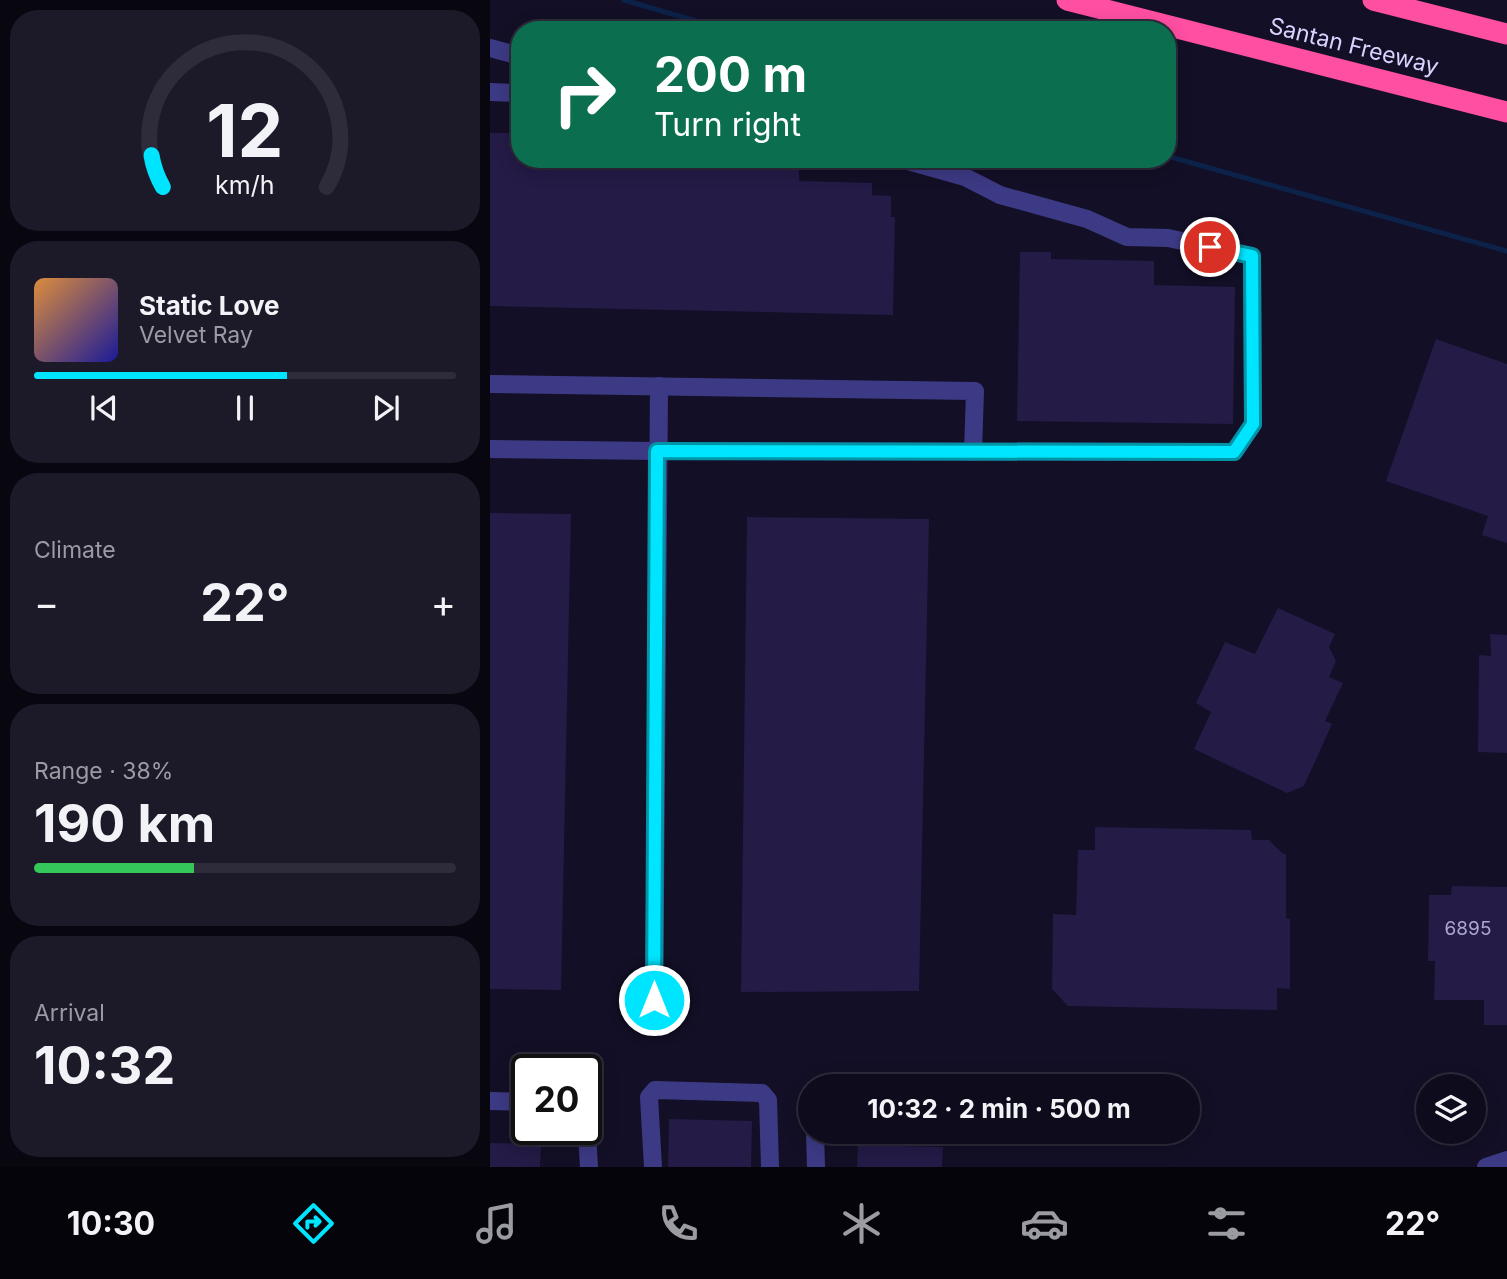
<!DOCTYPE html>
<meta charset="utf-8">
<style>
:root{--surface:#0e0b1c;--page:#1c1929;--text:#f1f3f6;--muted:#9b9ba3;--line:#2e2b3b;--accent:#00e5ff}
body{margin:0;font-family:Inter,sans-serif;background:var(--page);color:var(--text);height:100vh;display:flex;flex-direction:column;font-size:26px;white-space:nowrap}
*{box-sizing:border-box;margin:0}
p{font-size:23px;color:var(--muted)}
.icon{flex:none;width:38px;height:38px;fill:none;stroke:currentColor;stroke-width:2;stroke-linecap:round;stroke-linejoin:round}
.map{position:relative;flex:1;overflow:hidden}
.sheet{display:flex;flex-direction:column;gap:10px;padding:10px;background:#08060f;width:490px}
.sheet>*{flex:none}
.hud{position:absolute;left:21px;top:21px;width:665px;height:147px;border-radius:28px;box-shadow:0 4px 18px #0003,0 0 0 2px var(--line);background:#0b6e4f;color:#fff;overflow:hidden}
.controls{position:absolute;left:926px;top:1074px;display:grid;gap:14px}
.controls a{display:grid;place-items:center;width:70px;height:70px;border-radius:50%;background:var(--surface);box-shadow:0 4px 18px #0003,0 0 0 2px var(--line);font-size:35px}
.speed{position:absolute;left:21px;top:1054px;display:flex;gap:14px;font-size:35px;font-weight:700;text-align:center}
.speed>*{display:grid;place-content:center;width:91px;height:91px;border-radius:50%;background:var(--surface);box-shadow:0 4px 18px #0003,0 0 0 2px var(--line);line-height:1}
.speed .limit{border:4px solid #111;border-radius:10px;background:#fff;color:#111}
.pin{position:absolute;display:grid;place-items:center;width:60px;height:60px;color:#fff;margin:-30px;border:4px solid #fff;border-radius:50%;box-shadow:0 2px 7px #0007}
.me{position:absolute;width:77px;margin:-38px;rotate:0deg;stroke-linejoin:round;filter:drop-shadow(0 0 5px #0008)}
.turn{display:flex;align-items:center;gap:24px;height:147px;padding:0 28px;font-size:32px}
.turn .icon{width:91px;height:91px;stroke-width:2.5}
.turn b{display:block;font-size:49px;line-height:60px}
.big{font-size:52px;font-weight:700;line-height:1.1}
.sheet .card{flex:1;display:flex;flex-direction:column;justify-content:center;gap:10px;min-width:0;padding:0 24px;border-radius:28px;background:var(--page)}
.sheet .dial{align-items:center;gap:0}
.dial svg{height:182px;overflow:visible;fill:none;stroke:var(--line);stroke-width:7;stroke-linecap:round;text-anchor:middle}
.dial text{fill:var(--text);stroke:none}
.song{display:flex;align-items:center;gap:21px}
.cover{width:84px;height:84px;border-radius:10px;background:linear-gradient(135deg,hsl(30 70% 55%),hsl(240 70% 35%))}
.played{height:7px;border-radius:4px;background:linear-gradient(90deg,var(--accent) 60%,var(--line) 60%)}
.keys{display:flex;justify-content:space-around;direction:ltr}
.heat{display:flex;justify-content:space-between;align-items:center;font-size:38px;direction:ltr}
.charge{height:10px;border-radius:5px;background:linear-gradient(90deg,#34c759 38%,var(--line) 0)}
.trip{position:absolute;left:308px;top:1074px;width:402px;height:70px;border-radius:35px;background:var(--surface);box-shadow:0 4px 18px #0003,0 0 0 2px var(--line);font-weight:700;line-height:70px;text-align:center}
.tab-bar{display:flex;height:112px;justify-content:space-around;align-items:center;background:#06040b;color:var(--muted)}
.tab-bar .icon{width:49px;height:49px}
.tab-bar .on{color:var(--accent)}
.tab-bar b{font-size:32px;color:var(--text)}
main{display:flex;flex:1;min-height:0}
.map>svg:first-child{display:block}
</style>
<main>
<section class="sheet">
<div class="card dial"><svg viewBox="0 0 100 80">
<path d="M14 69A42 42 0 1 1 86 69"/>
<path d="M14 69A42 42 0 0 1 9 55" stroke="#00e5ff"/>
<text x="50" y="56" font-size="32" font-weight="700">12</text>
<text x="50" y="72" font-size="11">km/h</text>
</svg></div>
<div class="card">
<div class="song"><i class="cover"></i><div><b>Static Love</b><p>Velvet Ray</p></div></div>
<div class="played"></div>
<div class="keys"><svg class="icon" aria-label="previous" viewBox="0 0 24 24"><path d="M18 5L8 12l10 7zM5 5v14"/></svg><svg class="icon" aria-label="pause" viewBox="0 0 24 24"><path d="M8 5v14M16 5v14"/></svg><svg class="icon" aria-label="next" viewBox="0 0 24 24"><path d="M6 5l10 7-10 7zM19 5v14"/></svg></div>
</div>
<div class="card"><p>Climate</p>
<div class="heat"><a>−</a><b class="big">22°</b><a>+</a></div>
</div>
<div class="card"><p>Range · 38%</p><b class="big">190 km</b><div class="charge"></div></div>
<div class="card"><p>Arrival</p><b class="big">10:32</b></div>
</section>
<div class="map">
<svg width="1017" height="1167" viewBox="0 0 1017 1167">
<rect width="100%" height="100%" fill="#130f26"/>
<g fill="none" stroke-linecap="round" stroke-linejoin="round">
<g stroke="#0c2248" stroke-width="5">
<path d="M 134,0 L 237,30"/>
<path d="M 677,156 L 1017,251"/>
</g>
</g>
<g fill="#241b47">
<path d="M 0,133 L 30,133 L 30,159 L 309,159 L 309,181 L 382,183 L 382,195 L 401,196 L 401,217 L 405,217 L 403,315 L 0,306 Z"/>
<path d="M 530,252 L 561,252 L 561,259 L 664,261 L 664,285 L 745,287 L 743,424 L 527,421 Z"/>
<path d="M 946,339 L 1017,364 L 1017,543 L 992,535 L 998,516 L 896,481 Z"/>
<path d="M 0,513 L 81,514 L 71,990 L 0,989 Z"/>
<path d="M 257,517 L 439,519 L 429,991 L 251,992 Z"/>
<path d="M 788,608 L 845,634 L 839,647 L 846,661 L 839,677 L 853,683 L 835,721 L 842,724 L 814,786 L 797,793 L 704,749 L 721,712 L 706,703 L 735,642 L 765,654 Z"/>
<path d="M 1000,634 L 1017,635 L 1017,753 L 988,752 L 989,655 L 1001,656 Z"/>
<path d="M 605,827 L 761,830 L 762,840 L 779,840 L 792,853 L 796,854 L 796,918 L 800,919 L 800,989 L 787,988 L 787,1010 L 578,1006 L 562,989 L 563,914 L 586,915 L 588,850 L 605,850 Z"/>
<path d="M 962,886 L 1017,887 L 1017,1025 L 994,1025 L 994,1000 L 944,1000 L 945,961 L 938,961 L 939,895 L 961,895 Z"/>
<path d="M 179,1119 L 262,1121 L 261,1167 L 178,1167 Z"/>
<path d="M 0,1143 L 51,1144 L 50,1167 L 0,1167 Z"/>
<path d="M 368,1145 L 453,1147 L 452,1167 L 367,1167 Z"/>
</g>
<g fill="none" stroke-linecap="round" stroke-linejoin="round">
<g stroke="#3d3a85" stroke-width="18">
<path d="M 0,48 L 30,56"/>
<path d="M 0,92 L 30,93"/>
<path d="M 0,384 L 485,391 L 483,452"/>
<path d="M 0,449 L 168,451 L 744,452 L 763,424 L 762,256 L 678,238 L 637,237 L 597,219 L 510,195 L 475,177 L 411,159"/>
<path d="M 164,1027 L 169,386"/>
<path d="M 0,1101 L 37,1102"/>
<path d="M 96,1118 L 99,1167"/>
<path d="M 325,1132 L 326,1167"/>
<path d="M 163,1167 L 159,1097 L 165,1090 L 272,1093 L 278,1100 L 280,1167"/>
<path d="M 996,1167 L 1017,1160"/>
</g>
<g stroke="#ff4fa3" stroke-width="21">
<path d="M 577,0 L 1017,112"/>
<path d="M 883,0 L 1017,34"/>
</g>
</g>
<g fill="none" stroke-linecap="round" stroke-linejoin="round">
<defs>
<path id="route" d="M 164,1000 L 167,451 L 744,452 L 763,424 L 762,256 L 720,247"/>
</defs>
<use href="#route" stroke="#0095a6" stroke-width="18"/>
<use href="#route" stroke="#00e5ff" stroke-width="12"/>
</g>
<g text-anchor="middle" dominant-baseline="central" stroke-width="5" stroke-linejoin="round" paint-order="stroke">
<g font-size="19" fill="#aca6d1">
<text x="978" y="928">6895</text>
</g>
<g font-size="23" fill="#d9d4ff" stroke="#130f26">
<text transform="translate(864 46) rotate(14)">Santan Freeway</text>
</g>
</g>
</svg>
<div class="controls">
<a><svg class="icon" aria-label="layers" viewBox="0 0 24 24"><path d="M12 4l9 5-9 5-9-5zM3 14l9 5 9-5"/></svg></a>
</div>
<div class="speed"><div class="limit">20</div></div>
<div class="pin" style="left:720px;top:247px;background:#d93025"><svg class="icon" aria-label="arrive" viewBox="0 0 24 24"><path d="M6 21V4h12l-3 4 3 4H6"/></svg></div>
<svg class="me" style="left:164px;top:1000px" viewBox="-20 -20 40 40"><circle r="17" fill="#00e5ff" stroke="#fff" stroke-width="3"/><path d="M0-11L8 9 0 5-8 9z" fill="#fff"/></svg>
<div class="trip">10:32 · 2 min · 500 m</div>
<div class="hud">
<div class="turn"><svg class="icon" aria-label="right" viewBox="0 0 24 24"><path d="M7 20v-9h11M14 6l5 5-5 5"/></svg><div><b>200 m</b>Turn right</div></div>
</div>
</div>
</main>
<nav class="tab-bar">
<b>10:30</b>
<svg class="icon on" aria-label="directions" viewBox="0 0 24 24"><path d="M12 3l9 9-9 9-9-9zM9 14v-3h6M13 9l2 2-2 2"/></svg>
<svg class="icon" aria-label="music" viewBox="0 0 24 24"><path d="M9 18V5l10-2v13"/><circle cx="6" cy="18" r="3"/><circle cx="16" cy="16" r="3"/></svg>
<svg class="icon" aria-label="phone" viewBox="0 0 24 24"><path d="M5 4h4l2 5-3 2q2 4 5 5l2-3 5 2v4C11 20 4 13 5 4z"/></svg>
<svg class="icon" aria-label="climate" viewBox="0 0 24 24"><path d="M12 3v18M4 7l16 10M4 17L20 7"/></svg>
<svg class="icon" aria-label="car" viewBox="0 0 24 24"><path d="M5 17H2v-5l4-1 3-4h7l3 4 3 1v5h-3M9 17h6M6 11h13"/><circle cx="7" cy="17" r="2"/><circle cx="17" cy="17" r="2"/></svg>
<svg class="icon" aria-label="filters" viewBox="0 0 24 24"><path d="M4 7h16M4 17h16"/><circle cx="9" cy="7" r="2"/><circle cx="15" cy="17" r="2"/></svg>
<b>22°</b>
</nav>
